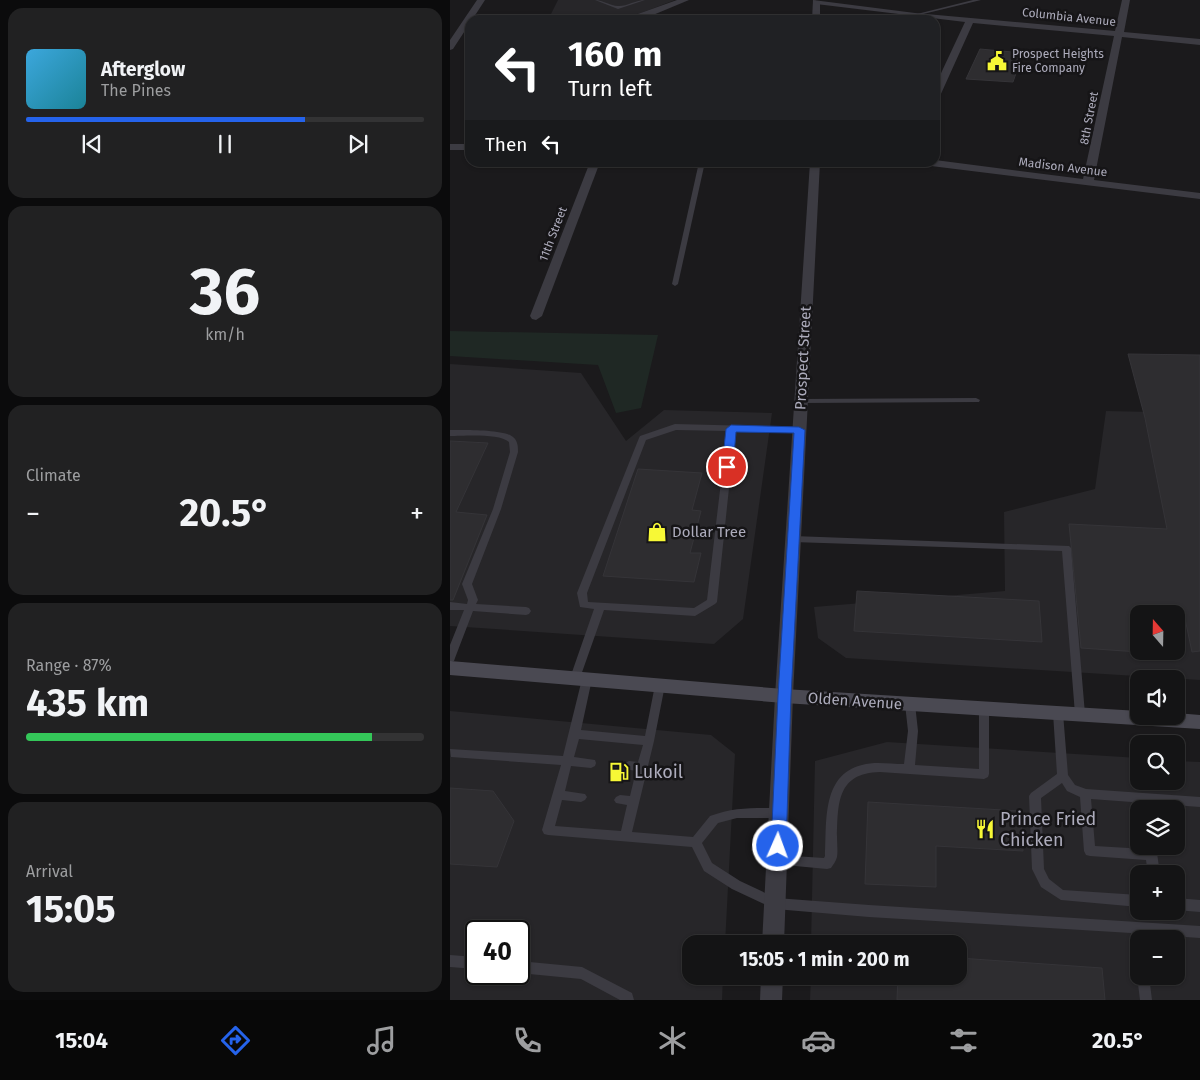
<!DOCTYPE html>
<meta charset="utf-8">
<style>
:root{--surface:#141415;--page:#212122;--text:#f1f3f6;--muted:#9d9ea0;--line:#333334;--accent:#2563eb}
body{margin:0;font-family:"Fira Sans",sans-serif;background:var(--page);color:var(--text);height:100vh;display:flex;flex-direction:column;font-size:19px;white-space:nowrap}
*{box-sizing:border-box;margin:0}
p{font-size:16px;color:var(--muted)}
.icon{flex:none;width:28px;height:28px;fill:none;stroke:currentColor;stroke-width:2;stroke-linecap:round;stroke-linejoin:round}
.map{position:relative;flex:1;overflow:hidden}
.side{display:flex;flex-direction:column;gap:8px;padding:8px;background:#0b0b0c;width:450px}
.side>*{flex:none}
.hud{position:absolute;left:15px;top:15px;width:475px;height:152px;border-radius:15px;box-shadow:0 1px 4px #0004,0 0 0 1px var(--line);background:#202124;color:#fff;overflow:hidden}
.needle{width:32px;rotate:340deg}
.tools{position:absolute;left:680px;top:605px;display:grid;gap:10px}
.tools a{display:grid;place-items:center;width:55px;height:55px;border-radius:10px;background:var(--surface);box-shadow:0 1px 4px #0004,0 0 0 1px var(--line);font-size:25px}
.speed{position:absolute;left:15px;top:920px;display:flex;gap:10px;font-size:25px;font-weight:700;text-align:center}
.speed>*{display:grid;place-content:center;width:65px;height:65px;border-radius:50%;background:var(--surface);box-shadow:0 1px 4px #0004,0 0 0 1px var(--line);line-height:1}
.speed .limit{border:2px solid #111;border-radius:8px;background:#fff;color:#111}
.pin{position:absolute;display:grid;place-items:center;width:42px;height:42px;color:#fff;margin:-21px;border:2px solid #fff;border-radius:50%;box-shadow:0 1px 5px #0007}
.me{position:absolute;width:55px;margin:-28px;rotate:2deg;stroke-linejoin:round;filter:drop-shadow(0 0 4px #0008)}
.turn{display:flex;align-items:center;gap:18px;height:105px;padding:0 20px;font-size:22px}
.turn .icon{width:65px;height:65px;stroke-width:2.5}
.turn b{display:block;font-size:35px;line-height:42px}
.then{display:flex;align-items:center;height:48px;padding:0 20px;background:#0003;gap:10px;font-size:19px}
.big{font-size:38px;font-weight:700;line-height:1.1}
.side .widget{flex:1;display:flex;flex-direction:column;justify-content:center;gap:8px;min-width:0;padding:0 18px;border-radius:15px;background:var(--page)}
.side .dial{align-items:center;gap:0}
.dial b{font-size:65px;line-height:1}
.song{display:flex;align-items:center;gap:15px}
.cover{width:60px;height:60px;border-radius:8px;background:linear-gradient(135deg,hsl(200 70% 55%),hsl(190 70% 35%))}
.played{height:5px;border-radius:2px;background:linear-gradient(90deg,var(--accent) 70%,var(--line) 70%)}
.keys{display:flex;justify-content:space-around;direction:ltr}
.heat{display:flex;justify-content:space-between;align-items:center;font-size:28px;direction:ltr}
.charge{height:8px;border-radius:4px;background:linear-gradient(90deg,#34c759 87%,var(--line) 0)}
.trip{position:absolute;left:232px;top:935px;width:285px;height:50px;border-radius:15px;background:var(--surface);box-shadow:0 1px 4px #0004,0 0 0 1px var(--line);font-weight:700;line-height:50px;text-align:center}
.tab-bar{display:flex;height:80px;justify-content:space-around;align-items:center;background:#080808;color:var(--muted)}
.tab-bar .icon{width:35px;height:35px}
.tab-bar .selected{color:var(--accent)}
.tab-bar b{font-size:22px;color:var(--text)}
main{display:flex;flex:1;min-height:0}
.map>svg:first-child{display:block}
</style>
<main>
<section class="side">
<div class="widget">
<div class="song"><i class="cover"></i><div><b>Afterglow</b><p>The Pines</p></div></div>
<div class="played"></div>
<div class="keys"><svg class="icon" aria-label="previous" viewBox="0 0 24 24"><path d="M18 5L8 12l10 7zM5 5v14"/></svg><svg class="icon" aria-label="pause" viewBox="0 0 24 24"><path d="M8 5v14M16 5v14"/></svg><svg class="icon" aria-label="next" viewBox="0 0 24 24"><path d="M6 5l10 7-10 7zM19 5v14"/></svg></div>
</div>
<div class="widget dial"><b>36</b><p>km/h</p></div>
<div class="widget"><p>Climate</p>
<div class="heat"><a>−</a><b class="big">20.5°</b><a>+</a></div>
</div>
<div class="widget"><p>Range · 87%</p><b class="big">435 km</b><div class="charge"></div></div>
<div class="widget"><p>Arrival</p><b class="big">15:05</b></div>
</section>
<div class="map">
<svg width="750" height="1000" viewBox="0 0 750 1000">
<rect width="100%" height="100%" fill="#1b1a1c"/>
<g fill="#272629" fill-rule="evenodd">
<path d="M 108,0 L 225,0 L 178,18 L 177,20 L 98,20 Z"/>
<path d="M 0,364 L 131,373 L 176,441 L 214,410 L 322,413 L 293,619 L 264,644 L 0,626 Z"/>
<path d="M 656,411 L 750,413 L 750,680 L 396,658 L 368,638 L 364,607 L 555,591 L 554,512 L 645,489 ZM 689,614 L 726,614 L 726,651 L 689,651 Z"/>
<path d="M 0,711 L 261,735 L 285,754 L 275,944 L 241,944 L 241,976 L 273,976 L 272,1000 L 0,1000 ZM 26,931 L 69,931 L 69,974 L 26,974 Z"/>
<path d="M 437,742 L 689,758 L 689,781 L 726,781 L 726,761 L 750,762 L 750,1000 L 360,1000 L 361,976 L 509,976 L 509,944 L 361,944 L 365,761 ZM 689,809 L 726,809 L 726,846 L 689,846 ZM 689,874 L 726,874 L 726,911 L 689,911 ZM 689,939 L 726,939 L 726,976 L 689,976 Z"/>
</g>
<path fill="#1f2824" d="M 0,331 L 208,335 L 191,408 L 166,413 L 148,365 L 0,356 Z"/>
<g fill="#2e2d30" stroke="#353438">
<path d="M 530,49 L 573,53 L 563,82 L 516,79 Z"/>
<path d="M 678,354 L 750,355 L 750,651 L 742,652 L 734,614 L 689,614 L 689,652 L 631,648 L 619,524 L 717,529 L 695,418 Z"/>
<path d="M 0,441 L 38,443 L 6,512 L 37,515 L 3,600 L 0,600 Z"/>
<path d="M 188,469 L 252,473 L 242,510 L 251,511 L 240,553 L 251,553 L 244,582 L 153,576 Z"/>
<path d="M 407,591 L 589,601 L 592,642 L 404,631 Z"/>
<path d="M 0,788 L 43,791 L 64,821 L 47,867 L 0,864 Z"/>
<path d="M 418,802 L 570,811 L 573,851 L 486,846 L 486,887 L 415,884 Z"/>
<path d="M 509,958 L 652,968 L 655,1000 L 447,1000 L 448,976 L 509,976 Z"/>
</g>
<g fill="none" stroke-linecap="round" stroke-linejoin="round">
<g fill="#3c3b42" fill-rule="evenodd">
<path d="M 145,0 C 153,0 160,6 168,6 C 175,7 186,0 195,0 L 168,9 Z"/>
<path d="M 523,0 L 531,0 L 465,16 L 463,15 Z"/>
<path d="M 195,14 L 214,18 L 273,19 L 275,20 L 212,20 L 193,16 L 193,15 Z"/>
<path d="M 249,162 L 255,162 L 228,284 L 225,286 L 222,284 Z"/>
<path d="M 526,398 L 530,400 L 529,402 L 351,403 L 347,401 L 351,399 Z"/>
<path d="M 225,424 L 349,427 L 353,430 L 349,433 L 285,431 L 267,602 L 265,604 L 245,616 L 154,610 L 130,678 L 129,681 L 125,682 L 121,681 L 120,678 L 144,609 L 130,607 L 127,593 L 189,438 L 190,436 ZM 226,430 L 277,431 L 257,600 L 244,608 L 138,602 L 137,593 L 196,440 Z"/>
<path d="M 0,430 C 13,430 54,429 63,437 C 68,441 68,447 68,452 L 51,509 L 22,584 L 28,600 L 26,604 L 76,607 L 79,608 L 81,611 L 79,614 L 76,615 L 23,611 L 5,658 L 4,661 L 0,662 L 0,645 L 14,610 L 0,610 L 0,602 L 17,604 L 18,600 L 12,584 L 43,509 L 60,452 L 59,442 C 49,433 14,436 0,436 Z"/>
<path d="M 343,536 L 619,546 L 621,548 L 635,714 L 634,717 L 630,718 L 626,717 L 625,714 L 612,551 L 343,542 L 338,539 Z"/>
<path d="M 137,675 L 141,676 L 142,679 L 131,730 L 195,736 L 205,685 L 206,682 L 210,681 L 214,682 L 215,685 L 204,741 L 182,832 L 243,837 L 260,816 C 284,807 304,808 329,808 L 333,810 L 335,813 L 333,816 L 329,818 L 287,818 L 268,823 L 252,843 L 262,863 L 290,881 L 326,898 L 419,905 L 750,926 L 750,938 L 693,934 L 694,939 L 689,939 L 689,954 L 685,952 L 681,933 L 419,917 L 325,909 L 282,889 L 254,871 L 242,847 L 98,835 L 94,834 L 92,830 L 111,765 L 1,757 L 0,749 L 113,756 L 132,679 L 133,676 ZM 129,739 L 193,745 L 188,762 L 179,761 L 175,763 L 174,766 L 175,769 L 186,771 L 180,796 L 170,795 L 166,797 L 164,800 L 166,803 L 177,805 L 171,831 L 105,826 L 112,800 L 131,802 L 135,800 L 137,797 L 135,794 L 115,791 L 121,766 L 141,768 L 145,766 L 146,763 L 145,760 L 124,757 Z"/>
<path d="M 460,700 L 464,701 L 465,704 L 468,731 L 465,765 L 529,769 L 529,709 L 530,706 L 534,705 L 538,706 L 539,709 L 539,774 L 538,777 L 534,779 L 430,772 C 387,773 388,803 387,837 C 387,844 388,851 387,857 C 386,861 383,865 381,868 L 377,869 L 324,864 L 322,860 L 324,856 L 328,855 L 374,858 L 375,856 C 377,823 371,775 412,765 C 425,761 440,764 454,764 L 458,731 L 455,704 L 456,701 Z"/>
<path d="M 608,709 L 612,710 L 613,713 L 618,775 L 625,785 L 636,789 L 750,797 L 750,807 L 641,799 L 645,846 L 695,849 L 694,846 L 706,846 L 710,874 L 698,874 L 696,860 L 640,856 L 636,855 L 634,851 L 630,797 L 617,791 L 612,783 L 591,798 L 594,869 L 599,879 L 613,890 L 689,895 L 689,907 L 611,900 L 591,887 L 582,869 L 579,796 L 581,793 L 607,774 L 603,713 L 604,710 Z"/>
<path d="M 726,898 L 750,900 L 750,912 L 726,910 Z"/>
<path d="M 0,955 L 26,957 L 26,969 L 0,967 Z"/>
<path d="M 69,961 L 132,967 L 182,993 L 184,1000 L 170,1000 L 131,979 L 69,973 Z"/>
<path d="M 689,972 L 689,976 L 699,976 L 702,1000 L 690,1000 L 687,976 Z"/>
</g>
<g fill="#3c3b42" fill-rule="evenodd">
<path d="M 27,0 L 35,0 L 22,20 L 20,20 L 20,23 L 3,49 L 0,50 L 0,40 Z"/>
<path d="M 227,0 L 239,0 L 191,20 L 183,20 L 185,15 Z"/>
<path d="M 363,0 L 465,13 L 665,31 L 672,0 L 680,0 L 674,32 L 750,39 L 750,45 L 672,37 L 644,180 L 750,193 L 750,199 L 473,165 L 468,162 L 485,162 L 485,160 L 633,179 L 664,36 L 523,23 L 490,96 L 485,99 L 485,86 L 515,22 L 366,4 L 363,4 Z"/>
<rect x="0" y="144" width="20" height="6"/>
<path d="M 140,162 L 150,162 L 92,316 L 86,320 L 82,319 L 80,316 Z"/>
</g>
<g fill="#3c3b42" fill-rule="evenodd">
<path d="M 363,0 L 370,2 L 370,20 L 362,20 Z"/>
<path d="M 360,162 L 370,162 L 343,696 L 334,944 L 312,944 L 325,696 Z"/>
<path d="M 311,976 L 333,976 L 332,1000 L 310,1000 Z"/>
</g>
<path fill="#4a4952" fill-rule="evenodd" d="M 0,661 L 334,689 L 689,711 L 689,716 L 726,716 L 726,713 L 750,715 L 750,729 L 334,703 L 0,675 Z"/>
</g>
<path fill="#2563eb" stroke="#184099" d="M 281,425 L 349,427 L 355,430 L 341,696 L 336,846 L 334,850 L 328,852 L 323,850 L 321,846 L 328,696 L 344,433 L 286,432 L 283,467 L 277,471 L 272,467 L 276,429 Z"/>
<defs>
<symbol id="civic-bare" viewBox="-9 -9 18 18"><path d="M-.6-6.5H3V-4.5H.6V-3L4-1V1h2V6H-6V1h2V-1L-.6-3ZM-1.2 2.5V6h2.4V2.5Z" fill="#f7f836" stroke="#161517" stroke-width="2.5" paint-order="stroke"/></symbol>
<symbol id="shop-bare" viewBox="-9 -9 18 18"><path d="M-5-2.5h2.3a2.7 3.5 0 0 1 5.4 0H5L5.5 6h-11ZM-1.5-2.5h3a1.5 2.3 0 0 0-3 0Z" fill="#f7f836" stroke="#161517" stroke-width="2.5" paint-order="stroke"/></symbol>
<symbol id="fuel-bare" viewBox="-9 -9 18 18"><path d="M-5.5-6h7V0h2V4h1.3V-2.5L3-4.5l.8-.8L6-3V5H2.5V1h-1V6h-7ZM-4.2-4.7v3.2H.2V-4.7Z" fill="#f7f836" stroke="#161517" stroke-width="2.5" paint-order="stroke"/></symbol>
<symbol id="restaurant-bare" viewBox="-9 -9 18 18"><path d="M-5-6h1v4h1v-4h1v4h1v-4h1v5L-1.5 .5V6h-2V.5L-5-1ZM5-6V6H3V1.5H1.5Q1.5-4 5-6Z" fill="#f7f836" stroke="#161517" stroke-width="2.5" paint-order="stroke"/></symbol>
</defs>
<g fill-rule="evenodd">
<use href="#civic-bare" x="533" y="47" width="28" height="28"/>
<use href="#shop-bare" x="193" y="518" width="28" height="28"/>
<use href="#fuel-bare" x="155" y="758" width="28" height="28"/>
<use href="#restaurant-bare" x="521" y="815" width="28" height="28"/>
</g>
<g text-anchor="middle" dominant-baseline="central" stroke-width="5" stroke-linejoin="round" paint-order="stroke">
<g font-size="12" fill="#adacbc" stroke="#161517">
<text transform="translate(619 17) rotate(6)">Columbia Avenue</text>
<text transform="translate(639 118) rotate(-79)">8th Street</text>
<text transform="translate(613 167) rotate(7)">Madison Avenue</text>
<text transform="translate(103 234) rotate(-69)">11th Street</text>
</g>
<g font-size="12" fill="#adacbc" stroke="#161517" text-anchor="start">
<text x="562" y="54">Prospect Heights<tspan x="562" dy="14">Fire Company</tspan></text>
</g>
<g font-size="15" fill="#adacbc" stroke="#161517">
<text transform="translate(353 358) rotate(-87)">Prospect Street</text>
<text transform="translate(405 701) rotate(4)">Olden Avenue</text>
</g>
<g font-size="15" fill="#adacbc" stroke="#161517" text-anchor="start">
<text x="222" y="532">Dollar Tree</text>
</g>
<g font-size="18" fill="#adacbc" stroke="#161517" text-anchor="start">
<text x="184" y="772">Lukoil</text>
<text x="550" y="819">Prince Fried<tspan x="550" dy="21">Chicken</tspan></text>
</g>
</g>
</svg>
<div class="tools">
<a><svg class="needle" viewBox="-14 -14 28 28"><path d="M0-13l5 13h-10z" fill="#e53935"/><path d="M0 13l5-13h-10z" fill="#9d9ea0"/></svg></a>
<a><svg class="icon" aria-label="sound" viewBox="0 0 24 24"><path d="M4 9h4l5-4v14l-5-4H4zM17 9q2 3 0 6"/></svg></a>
<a><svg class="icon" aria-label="search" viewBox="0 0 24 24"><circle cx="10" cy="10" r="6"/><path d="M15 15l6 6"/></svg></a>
<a><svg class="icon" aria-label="layers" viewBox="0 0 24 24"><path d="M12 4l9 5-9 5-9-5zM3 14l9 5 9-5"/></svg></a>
<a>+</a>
<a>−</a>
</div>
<div class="speed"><div class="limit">40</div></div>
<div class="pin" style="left:277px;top:467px;background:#d93025"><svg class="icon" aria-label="arrive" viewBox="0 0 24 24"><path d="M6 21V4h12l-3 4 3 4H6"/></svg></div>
<svg class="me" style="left:328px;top:846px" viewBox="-20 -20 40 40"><circle r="17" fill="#2563eb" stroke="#fff" stroke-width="3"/><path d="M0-11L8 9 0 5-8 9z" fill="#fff"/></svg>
<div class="trip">15:05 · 1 min · 200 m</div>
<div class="hud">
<div class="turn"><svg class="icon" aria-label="left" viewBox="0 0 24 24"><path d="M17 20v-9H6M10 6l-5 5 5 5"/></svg><div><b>160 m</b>Turn left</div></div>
<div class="then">Then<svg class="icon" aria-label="left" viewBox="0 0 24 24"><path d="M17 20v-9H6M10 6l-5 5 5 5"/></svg></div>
</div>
</div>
</main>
<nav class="tab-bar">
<b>15:04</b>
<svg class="icon selected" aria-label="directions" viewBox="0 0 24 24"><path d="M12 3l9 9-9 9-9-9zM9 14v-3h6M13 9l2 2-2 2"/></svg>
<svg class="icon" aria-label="music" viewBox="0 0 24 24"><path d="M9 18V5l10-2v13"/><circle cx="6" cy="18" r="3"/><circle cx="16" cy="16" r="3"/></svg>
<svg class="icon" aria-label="phone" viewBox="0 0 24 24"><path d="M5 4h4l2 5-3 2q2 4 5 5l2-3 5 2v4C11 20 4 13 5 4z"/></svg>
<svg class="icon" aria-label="climate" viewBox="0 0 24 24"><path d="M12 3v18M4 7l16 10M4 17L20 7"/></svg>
<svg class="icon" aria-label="car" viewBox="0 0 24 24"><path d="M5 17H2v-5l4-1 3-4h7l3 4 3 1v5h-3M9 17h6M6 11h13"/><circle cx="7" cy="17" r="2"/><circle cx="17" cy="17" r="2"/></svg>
<svg class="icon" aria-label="filters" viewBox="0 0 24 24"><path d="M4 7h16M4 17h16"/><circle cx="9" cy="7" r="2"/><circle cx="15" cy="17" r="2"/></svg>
<b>20.5°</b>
</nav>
